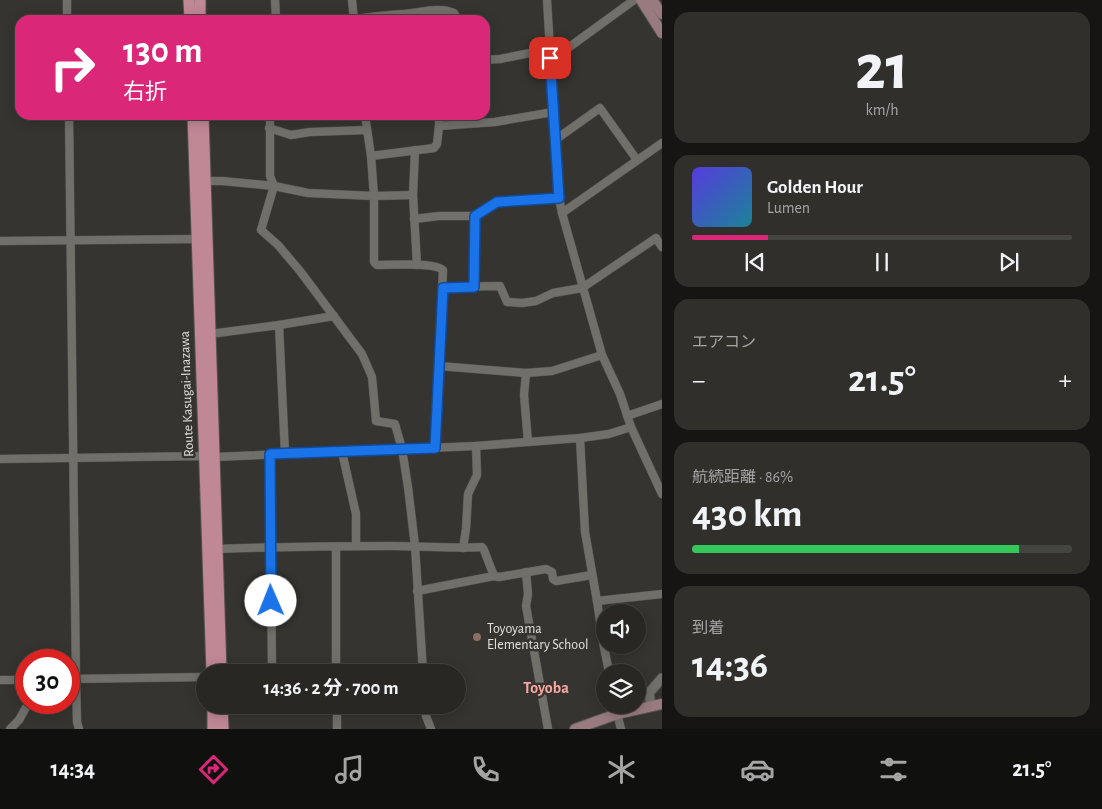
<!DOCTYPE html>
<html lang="ja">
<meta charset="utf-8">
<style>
:root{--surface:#282724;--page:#302f2c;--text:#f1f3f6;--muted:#a5a5a6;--line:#444441;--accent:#db2777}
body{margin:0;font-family:"Alegreya Sans","Noto Sans JP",sans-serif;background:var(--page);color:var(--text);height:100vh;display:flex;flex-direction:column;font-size:19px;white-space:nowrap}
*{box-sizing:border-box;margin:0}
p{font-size:16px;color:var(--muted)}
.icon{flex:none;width:28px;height:28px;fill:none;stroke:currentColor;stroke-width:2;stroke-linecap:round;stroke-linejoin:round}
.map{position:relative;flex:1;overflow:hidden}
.drawer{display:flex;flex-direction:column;gap:12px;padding:12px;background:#161514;width:440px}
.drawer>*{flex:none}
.hud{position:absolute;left:15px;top:15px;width:475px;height:105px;border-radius:15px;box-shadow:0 2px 12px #0003,0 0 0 1px var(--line);background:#db2777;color:#fff;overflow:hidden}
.tools{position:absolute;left:596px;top:604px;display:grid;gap:10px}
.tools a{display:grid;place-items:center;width:50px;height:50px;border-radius:50%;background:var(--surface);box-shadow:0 2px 12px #0003,0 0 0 1px var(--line);font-size:25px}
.speed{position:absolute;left:15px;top:649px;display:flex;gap:10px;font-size:25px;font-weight:700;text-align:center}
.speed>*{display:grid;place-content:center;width:65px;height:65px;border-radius:50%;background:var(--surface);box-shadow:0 2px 12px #0003,0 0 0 1px var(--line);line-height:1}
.speed .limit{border:8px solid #d22;background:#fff;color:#111}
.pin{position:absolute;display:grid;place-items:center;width:42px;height:42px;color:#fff;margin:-21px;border-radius:10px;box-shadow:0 2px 8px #0006}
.me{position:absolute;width:55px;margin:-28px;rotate:359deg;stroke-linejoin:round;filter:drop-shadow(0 0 4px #0008)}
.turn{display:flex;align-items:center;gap:18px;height:105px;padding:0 25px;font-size:22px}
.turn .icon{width:65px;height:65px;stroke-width:2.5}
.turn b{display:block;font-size:35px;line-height:42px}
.big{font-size:38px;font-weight:700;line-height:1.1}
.drawer .card{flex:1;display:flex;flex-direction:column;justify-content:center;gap:8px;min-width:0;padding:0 18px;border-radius:15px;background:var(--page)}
.drawer .dial{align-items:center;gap:0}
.dial b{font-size:65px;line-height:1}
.song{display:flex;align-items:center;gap:15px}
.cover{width:60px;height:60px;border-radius:8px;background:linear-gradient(135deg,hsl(250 70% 55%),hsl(190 70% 35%))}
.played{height:5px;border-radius:2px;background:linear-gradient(90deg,var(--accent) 20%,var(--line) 20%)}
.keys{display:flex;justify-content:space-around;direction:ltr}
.heat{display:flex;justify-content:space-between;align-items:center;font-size:28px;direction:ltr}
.charge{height:8px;border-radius:4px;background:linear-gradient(90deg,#34c759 86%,var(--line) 0)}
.trip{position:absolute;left:196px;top:664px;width:270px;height:50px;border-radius:25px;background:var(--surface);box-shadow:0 2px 12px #0003,0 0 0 1px var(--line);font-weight:700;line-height:50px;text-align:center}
.menu{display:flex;height:80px;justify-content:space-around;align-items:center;background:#10100e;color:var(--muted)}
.menu .icon{width:35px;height:35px}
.menu .selected{color:var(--accent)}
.menu b{font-size:22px;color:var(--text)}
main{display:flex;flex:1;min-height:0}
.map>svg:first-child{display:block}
</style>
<main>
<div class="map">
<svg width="662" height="729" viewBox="0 0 662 729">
<rect width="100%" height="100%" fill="#363430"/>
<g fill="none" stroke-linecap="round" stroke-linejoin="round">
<defs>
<g id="minor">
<path d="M 67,0 L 67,20"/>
<path d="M 275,0 L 276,20"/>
<path d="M 352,0 L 354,20"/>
<path d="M 547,0 L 559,198 L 562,213 L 602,355 L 620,394 L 631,427 L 662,494"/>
<path d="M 354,19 C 371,17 387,15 404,14 C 421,13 438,6 454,13 L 458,20"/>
<path d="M 550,58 L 557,56 L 634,0"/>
<path d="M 485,60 L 500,59 L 550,49"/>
<path d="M 69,115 L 76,679 L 77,722 L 79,729"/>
<path d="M 270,115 L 270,176 L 274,186 L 261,230 L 278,245 L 300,271 L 362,354 L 372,377 L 376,421 L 395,424 L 402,449 L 408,487 L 415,546 L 423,672"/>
<path d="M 365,115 L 371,156 L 374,196 L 374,262 L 377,265 C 390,265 434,262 443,270 L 435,448"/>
<path d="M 439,126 L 439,115"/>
<path d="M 269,128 L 291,135 L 310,132 L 367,130"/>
<path d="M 555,140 L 600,108 L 637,160"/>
<path d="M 415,150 L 413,195 L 417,265"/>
<path d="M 371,156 L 434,148 L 437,144 L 439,126 L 495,122 L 553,112"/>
<path d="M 201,181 L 222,181 L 274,186 L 308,193 L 374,196 L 413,195"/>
<path d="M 562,213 L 662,143"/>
<path d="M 414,219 L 439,216 L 475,216 L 497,202 L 559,198"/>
<path d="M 0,241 L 197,239"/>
<path d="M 443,287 L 500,286 L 507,302 L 522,303 L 536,301 L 553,293 L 582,288 L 656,238 L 662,247"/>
<path d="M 474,287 L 475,216"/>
<path d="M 279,325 L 285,454"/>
<path d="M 210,334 L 279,325 L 334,316"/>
<path d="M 439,366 L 526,373 L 552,371 L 602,355"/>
<path d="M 526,373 L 524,395 L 528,442"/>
<path d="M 627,416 L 662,404"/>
<path d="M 580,438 L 585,532 L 597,601 L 603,642 L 609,672"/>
<path d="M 342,452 L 356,514 L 356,546"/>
<path d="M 270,455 L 272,672"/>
<path d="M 0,459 L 204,456 L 215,457 L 476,446 L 580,438 L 609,434 L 631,427"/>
<path d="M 336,547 L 336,672"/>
<path d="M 463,548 L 466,529 L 468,494 L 477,475 L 476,446"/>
<path d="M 218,549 C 275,547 333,546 390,546 C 421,546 451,549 482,547 L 484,550 L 494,576"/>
<path d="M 526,572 L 528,594 L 526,606 L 548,729"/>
<path d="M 417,591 L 494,576 L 499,577 L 546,569 L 552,572 L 553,579 L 556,581 L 592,575"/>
<path d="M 597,601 L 662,594"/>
<path d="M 69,679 L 205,677"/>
<path d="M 0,680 L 26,680"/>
<path d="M 337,705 L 337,729"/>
<path d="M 425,705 L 426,716 L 431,729"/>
<path d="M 615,705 L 621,729"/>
<path d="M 10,729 L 19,720 L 29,702"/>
</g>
<path id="tertiary" d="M 651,706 L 649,693 L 662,678"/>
<g id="secondary">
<path d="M 641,0 L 662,33"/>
<path d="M 652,0 L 662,14"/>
<path d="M 575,729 L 617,714 L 662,704"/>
</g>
<g id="primary">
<path d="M 189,0 L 190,20"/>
<path d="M 200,0 L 200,20"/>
<path d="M 193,115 L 212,672"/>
<path d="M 203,115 L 221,672"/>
<path d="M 213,705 L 213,729"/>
<path d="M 222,705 L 223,729"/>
</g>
</defs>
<use href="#minor" stroke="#55534f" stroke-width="9"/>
<use href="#tertiary" stroke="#55534f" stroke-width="11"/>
<use href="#secondary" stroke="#55534f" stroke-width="12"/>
<use href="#primary" stroke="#55534f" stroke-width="13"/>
<use href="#minor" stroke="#716f6a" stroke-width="8"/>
<use href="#tertiary" stroke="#716f6a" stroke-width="9"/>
<use href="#secondary" stroke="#997b7f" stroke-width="10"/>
<use href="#primary" stroke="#c08795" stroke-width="11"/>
</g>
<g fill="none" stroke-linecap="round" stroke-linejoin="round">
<defs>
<path id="route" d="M 271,601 L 270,454 L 435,448 L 443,288 L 474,287 L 475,216 L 497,202 L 559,198 L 550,58"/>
</defs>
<use href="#route" stroke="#114b97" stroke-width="12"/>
<use href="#route" stroke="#1a73e8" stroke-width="9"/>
</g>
<circle fill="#8d6e63" stroke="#363430" stroke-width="2" cx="477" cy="637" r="5"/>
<g text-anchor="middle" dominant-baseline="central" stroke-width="5" stroke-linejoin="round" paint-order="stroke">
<g font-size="14" fill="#e2e1de" stroke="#363430">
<text transform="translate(187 394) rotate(-92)">Route Kasugai-Inazawa</text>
</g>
<g font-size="14" fill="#e2e1de" stroke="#363430" text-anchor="start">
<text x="487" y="629">Toyoyama<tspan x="487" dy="16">Elementary School</tspan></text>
</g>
<g font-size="16" font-weight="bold" fill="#f9a6a0" stroke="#363430">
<text x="546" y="688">Toyoba</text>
</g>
</g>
</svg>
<div class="tools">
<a><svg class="icon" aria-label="sound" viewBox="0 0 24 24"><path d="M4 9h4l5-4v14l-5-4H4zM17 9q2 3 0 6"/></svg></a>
<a><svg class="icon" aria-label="layers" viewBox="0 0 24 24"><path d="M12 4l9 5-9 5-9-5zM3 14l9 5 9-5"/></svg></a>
</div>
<div class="speed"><div class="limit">30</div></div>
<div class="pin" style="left:550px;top:58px;background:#d93025"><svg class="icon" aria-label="arrive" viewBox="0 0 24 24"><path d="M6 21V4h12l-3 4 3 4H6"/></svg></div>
<svg class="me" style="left:271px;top:601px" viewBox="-20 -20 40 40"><circle r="19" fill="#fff"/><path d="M0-13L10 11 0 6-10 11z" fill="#1a73e8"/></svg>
<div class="trip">14:36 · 2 分 · 700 m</div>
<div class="hud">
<div class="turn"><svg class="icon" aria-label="right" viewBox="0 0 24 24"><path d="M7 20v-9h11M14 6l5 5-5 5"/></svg><div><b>130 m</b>右折</div></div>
</div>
</div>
<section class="drawer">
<div class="card dial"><b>21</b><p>km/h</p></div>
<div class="card">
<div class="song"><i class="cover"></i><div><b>Golden Hour</b><p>Lumen</p></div></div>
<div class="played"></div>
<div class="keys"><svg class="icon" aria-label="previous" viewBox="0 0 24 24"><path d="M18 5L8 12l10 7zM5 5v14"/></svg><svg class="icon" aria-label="pause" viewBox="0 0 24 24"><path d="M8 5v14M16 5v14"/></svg><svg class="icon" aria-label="next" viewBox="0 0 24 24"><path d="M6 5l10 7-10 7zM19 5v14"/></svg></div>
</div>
<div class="card"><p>エアコン</p>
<div class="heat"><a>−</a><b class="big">21.5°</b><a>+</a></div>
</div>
<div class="card"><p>航続距離 · 86%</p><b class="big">430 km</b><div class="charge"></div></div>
<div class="card"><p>到着</p><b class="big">14:36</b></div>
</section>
</main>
<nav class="menu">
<b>14:34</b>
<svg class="icon selected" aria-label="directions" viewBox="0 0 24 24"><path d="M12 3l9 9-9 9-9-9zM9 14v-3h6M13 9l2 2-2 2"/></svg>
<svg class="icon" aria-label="music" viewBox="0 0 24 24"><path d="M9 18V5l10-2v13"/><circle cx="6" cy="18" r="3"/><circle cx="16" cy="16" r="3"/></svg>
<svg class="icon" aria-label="phone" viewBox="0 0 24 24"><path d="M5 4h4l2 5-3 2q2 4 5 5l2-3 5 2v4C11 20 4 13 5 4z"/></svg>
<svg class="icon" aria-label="climate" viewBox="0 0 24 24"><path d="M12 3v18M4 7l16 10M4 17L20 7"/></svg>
<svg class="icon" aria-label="car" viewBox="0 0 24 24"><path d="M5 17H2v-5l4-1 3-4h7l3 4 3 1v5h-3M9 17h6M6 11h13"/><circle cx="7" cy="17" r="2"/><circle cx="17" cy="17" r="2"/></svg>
<svg class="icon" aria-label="filters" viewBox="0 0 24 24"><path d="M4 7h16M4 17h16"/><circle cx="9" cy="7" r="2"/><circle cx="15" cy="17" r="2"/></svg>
<b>21.5°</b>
</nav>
